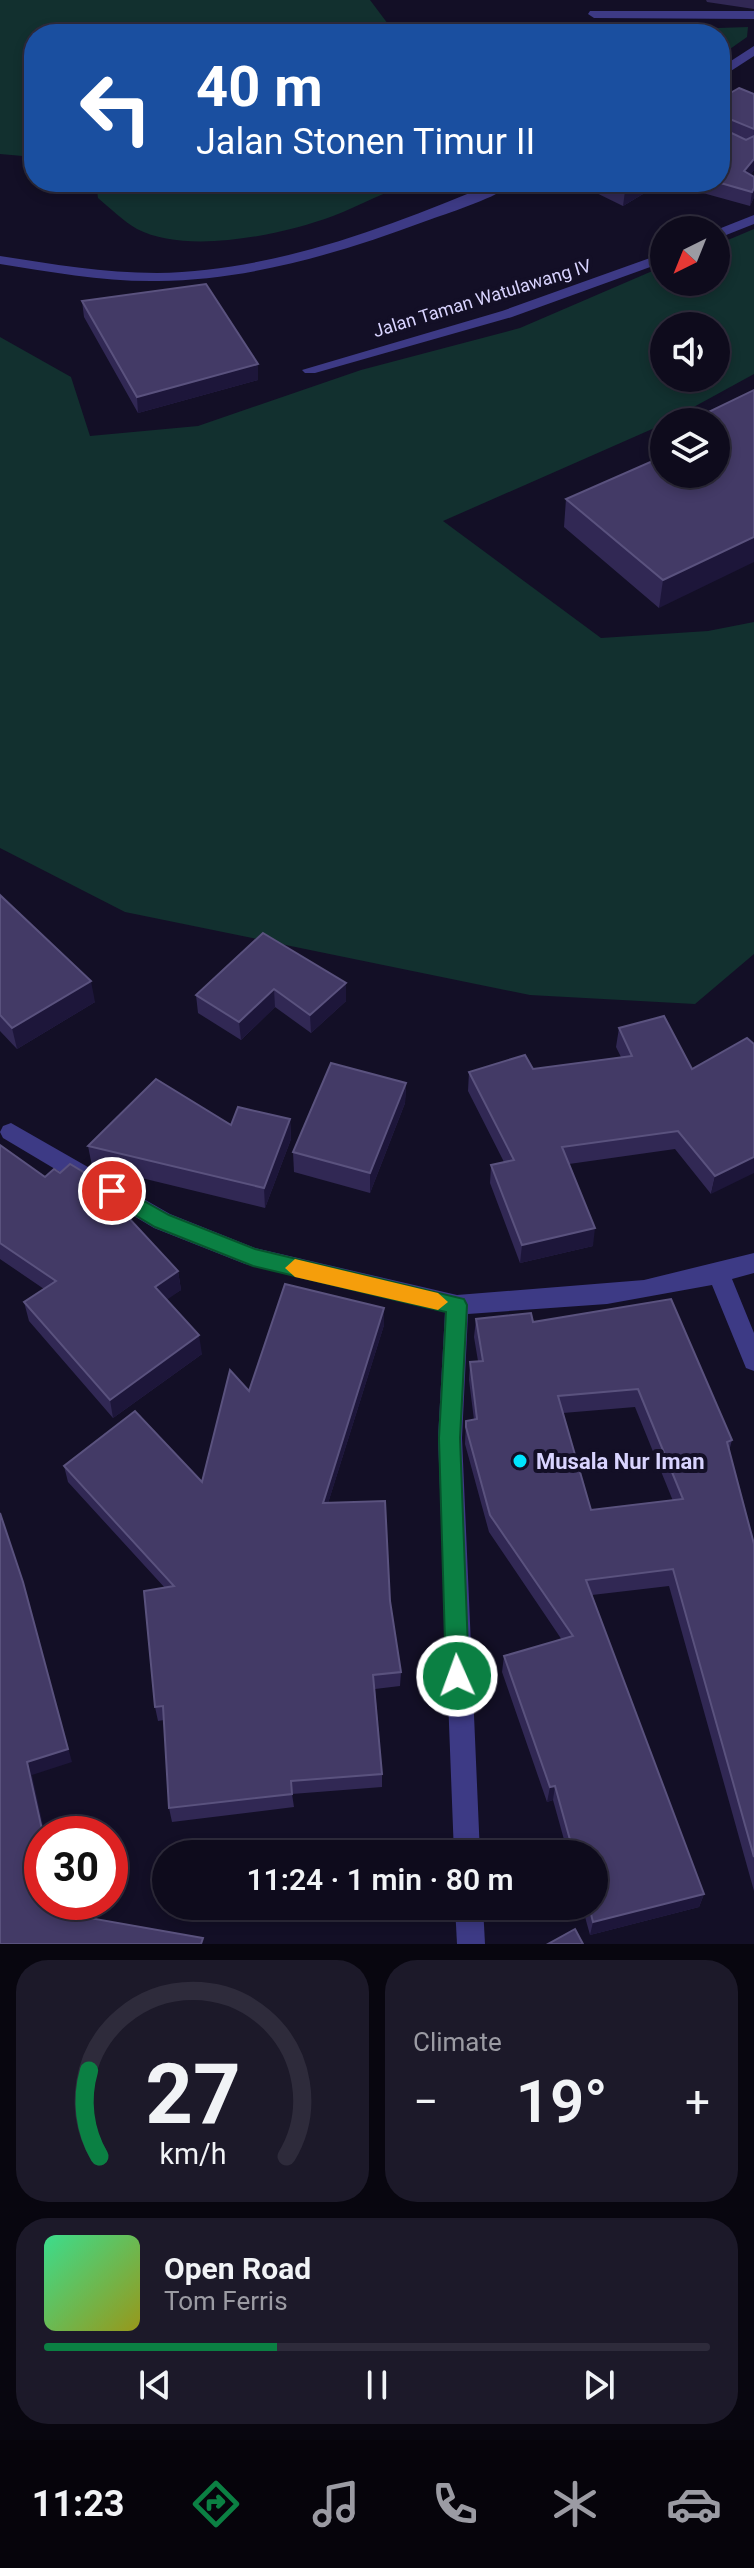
<!DOCTYPE html>
<meta charset="utf-8">
<style>
:root{--surface:#0e0b1c;--page:#1c1929;--text:#f1f3f6;--muted:#9b9ba3;--line:#2e2b3b;--accent:#0b8043}
body{margin:0;font-family:Roboto,sans-serif;background:var(--page);color:var(--text);height:100vh;display:flex;flex-direction:column;font-size:30px;white-space:nowrap}
*{box-sizing:border-box;margin:0}
p{font-size:26px;color:var(--muted)}
.icon{flex:none;width:44px;height:44px;fill:none;stroke:currentColor;stroke-width:2;stroke-linecap:round;stroke-linejoin:round}
.map{position:relative;height:1944px;overflow:hidden}
.details{display:flex;flex-direction:column;gap:16px;padding:16px;background:#08060f;flex:1}
.details>*{flex:none}
.hud{position:absolute;left:24px;top:24px;width:706px;height:168px;border-radius:32px;box-shadow:0 4px 12px #0003,0 0 0 2px var(--line);background:#1a4fa0;color:#fff;overflow:hidden}
.needle{width:52px;rotate:223deg}
.controls{position:absolute;left:650px;top:216px;display:grid;gap:16px}
.controls a{display:grid;place-items:center;width:80px;height:80px;border-radius:50%;background:var(--surface);box-shadow:0 4px 12px #0003,0 0 0 2px var(--line);font-size:40px}
.speed{position:absolute;left:24px;top:1816px;display:flex;gap:16px;font-size:40px;font-weight:700;text-align:center}
.speed>*{display:grid;place-content:center;width:104px;height:104px;border-radius:50%;background:var(--surface);box-shadow:0 4px 12px #0003,0 0 0 2px var(--line);line-height:1}
.speed .limit{border:12px solid #d22;background:#fff;color:#111}
.pin{position:absolute;display:grid;place-items:center;width:68px;height:68px;color:#fff;margin:-34px;border:4px solid #fff;border-radius:50%;box-shadow:0 2px 8px #0007}
.me{position:absolute;width:88px;margin:-44px;rotate:358deg;stroke-linejoin:round;filter:drop-shadow(0 0 6px #0008)}
.turn{display:flex;align-items:center;gap:28px;height:168px;padding:0 40px;font-size:36px}
.turn .icon{width:104px;height:104px;stroke-width:2.5}
.turn b{display:block;font-size:56px;line-height:68px}
.big{font-size:60px;font-weight:600;line-height:1.1}
.details .widget{flex:1;display:flex;flex-direction:column;justify-content:center;gap:12px;min-width:0;padding:0 28px;border-radius:32px;background:var(--page)}
.details .dial{align-items:center;gap:0}
.dial svg{height:208px;overflow:visible;fill:none;stroke:var(--line);stroke-width:7;stroke-linecap:round;text-anchor:middle}
.dial text{fill:var(--text);stroke:none}
.song{display:flex;align-items:center;gap:24px}
.cover{width:96px;height:96px;border-radius:12px;background:linear-gradient(135deg,hsl(150 70% 55%),hsl(60 70% 35%))}
.played{height:8px;border-radius:4px;background:linear-gradient(90deg,var(--accent) 35%,var(--line) 35%)}
.keys{display:flex;justify-content:space-around;direction:ltr}
.heat{display:flex;justify-content:space-between;align-items:center;font-size:44px;direction:ltr}
.details .tiles{flex:1;display:grid;gap:16px;grid-template-columns:1fr 1fr}
.widget:last-child{grid-column:span 2}
.trip{position:absolute;left:152px;top:1840px;width:456px;height:80px;border-radius:40px;background:var(--surface);box-shadow:0 4px 12px #0003,0 0 0 2px var(--line);font-weight:600;line-height:80px;text-align:center}
.tab-bar{display:flex;height:128px;justify-content:space-around;align-items:center;background:#06040b;color:var(--muted)}
.tab-bar .icon{width:56px;height:56px}
.tab-bar .selected{color:var(--accent)}
.tab-bar b{font-size:36px;color:var(--text)}
.map>svg:first-child{display:block}
</style>
<div class="map">
<svg width="754" height="1944" viewBox="0 0 754 1944">
<rect width="100%" height="100%" fill="#130f26"/>
<g fill="#12302f" fill-rule="evenodd">
<path d="M 0,0 L 370,0 L 394,32 L 568,33 L 748,27 L 747,37 L 720,56 L 720,34 L 34,34 L 34,157 L 0,154 Z"/>
<path d="M 96,182 L 418,182 C 388,189 362,205 333,216 C 282,235 187,255 137,229 C 123,221 110,208 98,198 Z"/>
<path d="M 754,229 L 754,374 L 659,426 L 443,521 L 601,638 L 708,631 L 754,622 L 754,954 L 695,1004 L 530,995 L 125,912 L 0,848 L 0,337 L 71,377 L 90,436 L 198,426 L 361,370 L 520,328 L 664,266 L 664,282 L 716,282 L 716,245 ZM 664,326 L 716,326 L 716,378 L 664,378 Z"/>
</g>
<g fill="none" stroke-linecap="round" stroke-linejoin="round">
<g fill="#3d3a85" fill-rule="evenodd">
<path d="M 590,11 L 754,11 L 754,19 L 594,18 L 588,14 Z"/>
<path d="M 754,46 L 754,56 L 720,78 L 720,68 Z"/>
<path d="M 496,182 L 515,182 C 497,198 450,212 426,221 C 340,253 250,280 158,281 C 105,282 52,272 0,264 L 0,256 C 52,264 104,273 157,273 C 276,271 388,227 496,182 Z"/>
<path d="M 754,215 L 754,224 L 716,239 L 716,230 Z"/>
<path d="M 664,253 L 664,262 L 512,317 L 315,373 L 305,373 L 302,370 L 502,311 Z"/>
<path d="M 11,1123 L 170,1214 L 255,1248 L 457,1295 L 644,1280 L 754,1253 L 754,1273 L 732,1279 L 754,1333 L 754,1371 L 746,1368 L 712,1285 L 607,1304 L 468,1314 L 462,1438 L 480,1854 L 454,1854 L 438,1438 L 445,1312 L 245,1264 L 154,1228 L 3,1138 L 0,1132 L 3,1126 Z"/>
<path d="M 455,1906 L 483,1906 L 485,1944 L 457,1944 Z"/>
</g>
</g>
<g fill="#312854" fill-rule="evenodd">
<path d="M 706,0 L 754,0 L 754,9 L 707,2 Z"/>
<path d="M 754,94 L 754,170 L 750,175 L 754,177 L 754,197 L 750,206 L 663,182 L 623,206 L 574,182 L 720,182 L 720,99 Z"/>
<path d="M 82,301 L 258,364 L 258,380 L 138,413 L 84,317 Z"/>
<path d="M 754,390 L 659,608 L 564,527 L 566,499 L 652,461 L 654,438 L 664,434 L 664,474 Z"/>
<path d="M 0,895 L 95,1002 L 17,1049 L 0,1031 Z"/>
<path d="M 346,983 L 346,1001 L 311,1033 L 275,1007 L 241,1040 L 198,1013 L 196,995 Z"/>
<path d="M 619,1028 L 692,1069 L 747,1038 L 711,1194 L 675,1149 L 569,1164 L 593,1246 L 520,1263 L 490,1183 L 491,1165 L 504,1162 L 468,1091 L 469,1072 L 533,1069 L 621,1057 L 616,1047 Z"/>
<path d="M 406,1083 L 405,1103 L 370,1193 L 294,1172 L 293,1152 Z"/>
<path d="M 290,1119 L 291,1139 L 265,1208 L 92,1166 L 88,1146 L 231,1125 Z"/>
<path d="M 0,1145 L 45,1177 L 60,1173 L 178,1271 L 181,1290 L 166,1299 L 202,1354 L 113,1418 L 29,1321 L 24,1302 L 44,1289 L 0,1259 Z"/>
<path d="M 476,1319 L 533,1322 L 732,1440 L 729,1451 L 754,1544 L 754,1891 L 669,1586 L 592,1595 L 704,1894 L 699,1907 L 590,1935 L 582,1906 L 594,1906 L 594,1854 L 568,1854 L 553,1800 L 547,1802 L 502,1672 L 504,1656 L 562,1640 L 489,1532 L 465,1444 L 466,1421 L 474,1420 L 469,1380 L 470,1362 L 478,1361 L 474,1337 ZM 635,1407 L 673,1501 L 591,1510 L 563,1413 Z"/>
<path d="M 384,1325 L 328,1503 L 390,1601 L 401,1672 L 400,1686 L 375,1689 L 382,1774 L 382,1787 L 292,1794 L 294,1807 L 172,1822 L 169,1808 L 164,1720 L 158,1721 L 155,1707 L 165,1588 L 68,1482 L 64,1466 L 202,1482 L 249,1391 Z"/>
</g>
<g fill="#1d163a">
<path d="M 754,159 L 754,170 L 742,186 L 744,171 Z"/>
<path d="M 641,182 L 663,182 L 623,206 L 625,191 Z"/>
<path d="M 754,188 L 754,197 L 750,206 L 752,192 Z"/>
<path d="M 258,364 L 258,380 L 138,413 L 137,397 Z"/>
<path d="M 754,537 L 754,562 L 659,608 L 663,580 Z"/>
<path d="M 91,981 L 95,1002 L 17,1049 L 12,1028 Z"/>
<path d="M 346,983 L 346,1001 L 311,1033 L 310,1015 Z"/>
<path d="M 274,989 L 275,1007 L 241,1040 L 239,1022 Z"/>
<path d="M 406,1083 L 405,1103 L 370,1193 L 370,1173 Z"/>
<path d="M 290,1119 L 291,1139 L 265,1208 L 264,1188 Z"/>
<path d="M 754,1157 L 754,1173 L 711,1194 L 715,1176 Z"/>
<path d="M 595,1228 L 593,1246 L 520,1263 L 522,1245 Z"/>
<path d="M 178,1271 L 181,1290 L 158,1306 L 155,1287 Z"/>
<path d="M 384,1308 L 384,1325 L 323,1519 L 323,1503 Z"/>
<path d="M 199,1335 L 202,1354 L 113,1418 L 110,1400 Z"/>
<path d="M 27,1597 L 72,1762 L 32,1775 L 45,1834 L 43,1834 L 27,1762 Z"/>
<path d="M 555,1786 L 553,1800 L 547,1802 L 550,1787 Z"/>
<path d="M 704,1894 L 699,1907 L 590,1935 L 593,1922 Z"/>
</g>
<g fill="#433a66" stroke="#5a527e" stroke-width="2" fill-rule="evenodd">
<path d="M 739,88 L 754,94 L 754,129 L 720,115 L 720,99 Z"/>
<path d="M 720,121 L 721,128 L 746,140 L 754,136 L 754,159 L 744,171 L 754,177 L 754,188 L 752,192 L 717,182 L 720,182 Z"/>
<path d="M 605,182 L 641,182 L 625,191 Z"/>
<path d="M 206,284 L 258,364 L 137,397 L 82,301 Z"/>
<path d="M 754,390 L 754,537 L 663,580 L 566,499 L 664,456 L 664,474 L 716,474 L 716,422 L 688,422 Z"/>
<path d="M 664,434 L 664,445 L 654,438 Z"/>
<path d="M 0,895 L 91,981 L 12,1028 L 0,1015 Z"/>
<path d="M 263,933 L 346,983 L 310,1015 L 274,989 L 239,1022 L 196,995 Z"/>
<path d="M 664,1016 L 692,1069 L 747,1038 L 754,1044 L 754,1157 L 715,1176 L 678,1131 L 562,1147 L 595,1228 L 522,1245 L 491,1165 L 514,1160 L 469,1072 L 525,1055 L 533,1069 L 632,1056 L 619,1028 Z"/>
<path d="M 331,1063 L 406,1083 L 370,1173 L 293,1152 Z"/>
<path d="M 156,1079 L 231,1125 L 238,1107 L 290,1119 L 264,1188 L 88,1146 Z"/>
<path d="M 0,1145 L 45,1177 L 54,1169 L 60,1173 L 70,1164 L 90,1176 L 178,1271 L 155,1287 L 199,1335 L 110,1400 L 24,1302 L 56,1281 L 0,1243 Z"/>
<path d="M 285,1284 L 384,1308 L 323,1503 L 385,1501 L 390,1601 L 401,1672 L 373,1675 L 382,1774 L 291,1781 L 292,1794 L 169,1808 L 163,1706 L 155,1707 L 144,1591 L 174,1586 L 64,1466 L 135,1411 L 202,1482 L 230,1370 L 249,1391 Z"/>
<path d="M 671,1299 L 732,1440 L 727,1442 L 754,1544 L 754,1857 L 673,1569 L 586,1580 L 704,1894 L 593,1922 L 589,1906 L 594,1906 L 594,1854 L 574,1854 L 555,1786 L 550,1787 L 504,1656 L 573,1636 L 490,1515 L 466,1427 L 466,1421 L 477,1419 L 470,1362 L 483,1361 L 476,1319 L 531,1313 L 533,1322 ZM 638,1389 L 683,1499 L 591,1510 L 558,1396 Z"/>
<path d="M 0,1513 L 23,1582 L 68,1749 L 27,1762 L 43,1834 L 42,1834 L 42,1902 L 58,1902 L 61,1913 L 203,1938 L 201,1944 L 0,1944 Z"/>
<path d="M 575,1929 L 583,1944 L 548,1944 Z"/>
</g>
<path fill="#0b8043" stroke="#07532c" stroke-width="2" d="M 112,1183 L 169,1215 L 255,1249 L 464,1299 L 467,1305 L 460,1438 L 469,1676 L 466,1684 L 457,1687 L 449,1684 L 446,1676 L 439,1438 L 446,1312 L 253,1266 L 155,1227 L 105,1197 L 102,1191 L 105,1185 Z"/>
<path fill="#f59e0b" d="M 295,1259 L 438,1293 L 448,1302 L 438,1310 L 295,1277 L 285,1268 Z"/>
<circle fill="#00e5ff" stroke="#130f26" stroke-width="3" cx="520" cy="1461" r="8"/>
<g text-anchor="middle" dominant-baseline="central" stroke-width="8" stroke-linejoin="round" paint-order="stroke">
<g font-size="18" fill="#d9d4ff" stroke="#130f26">
<text transform="translate(482 298) rotate(-17)">Jalan Taman Watulawang IV</text>
</g>
<g font-size="22" font-weight="bold" fill="#d9d4ff" stroke="#130f26" text-anchor="start">
<text x="536" y="1461">Musala Nur Iman</text>
</g>
</g>
</svg>
<div class="controls">
<a><svg class="needle" viewBox="-14 -14 28 28"><path d="M0-13l5 13h-10z" fill="#e53935"/><path d="M0 13l5-13h-10z" fill="#9b9ba3"/></svg></a>
<a><svg class="icon" aria-label="sound" viewBox="0 0 24 24"><path d="M4 9h4l5-4v14l-5-4H4zM17 9q2 3 0 6"/></svg></a>
<a><svg class="icon" aria-label="layers" viewBox="0 0 24 24"><path d="M12 4l9 5-9 5-9-5zM3 14l9 5 9-5"/></svg></a>
</div>
<div class="speed"><div class="limit">30</div></div>
<div class="pin" style="left:112px;top:1191px;background:#d93025"><svg class="icon" aria-label="arrive" viewBox="0 0 24 24"><path d="M6 21V4h12l-3 4 3 4H6"/></svg></div>
<svg class="me" style="left:457px;top:1676px" viewBox="-20 -20 40 40"><circle r="17" fill="#0b8043" stroke="#fff" stroke-width="3"/><path d="M0-11L8 9 0 5-8 9z" fill="#fff"/></svg>
<div class="trip">11:24 · 1 min · 80 m</div>
<div class="hud">
<div class="turn"><svg class="icon" aria-label="left" viewBox="0 0 24 24"><path d="M17 20v-9H6M10 6l-5 5 5 5"/></svg><div><b>40 m</b>Jalan Stonen Timur II</div></div>
</div>
</div>
<section class="details">
<div class="tiles">
<div class="widget dial"><svg viewBox="0 0 100 80">
<path d="M14 69A42 42 0 1 1 86 69"/>
<path d="M14 69A42 42 0 0 1 10 36" stroke="#0b8043"/>
<text x="50" y="56" font-size="32" font-weight="700">27</text>
<text x="50" y="72" font-size="11">km/h</text>
</svg></div>
<div class="widget"><p>Climate</p>
<div class="heat"><a>−</a><b class="big">19°</b><a>+</a></div>
</div>
<div class="widget">
<div class="song"><i class="cover"></i><div><b>Open Road</b><p>Tom Ferris</p></div></div>
<div class="played"></div>
<div class="keys"><svg class="icon" aria-label="previous" viewBox="0 0 24 24"><path d="M18 5L8 12l10 7zM5 5v14"/></svg><svg class="icon" aria-label="pause" viewBox="0 0 24 24"><path d="M8 5v14M16 5v14"/></svg><svg class="icon" aria-label="next" viewBox="0 0 24 24"><path d="M6 5l10 7-10 7zM19 5v14"/></svg></div>
</div>
</div>
</section>
<nav class="tab-bar">
<b>11:23</b>
<svg class="icon selected" aria-label="directions" viewBox="0 0 24 24"><path d="M12 3l9 9-9 9-9-9zM9 14v-3h6M13 9l2 2-2 2"/></svg>
<svg class="icon" aria-label="music" viewBox="0 0 24 24"><path d="M9 18V5l10-2v13"/><circle cx="6" cy="18" r="3"/><circle cx="16" cy="16" r="3"/></svg>
<svg class="icon" aria-label="phone" viewBox="0 0 24 24"><path d="M5 4h4l2 5-3 2q2 4 5 5l2-3 5 2v4C11 20 4 13 5 4z"/></svg>
<svg class="icon" aria-label="climate" viewBox="0 0 24 24"><path d="M12 3v18M4 7l16 10M4 17L20 7"/></svg>
<svg class="icon" aria-label="car" viewBox="0 0 24 24"><path d="M5 17H2v-5l4-1 3-4h7l3 4 3 1v5h-3M9 17h6M6 11h13"/><circle cx="7" cy="17" r="2"/><circle cx="17" cy="17" r="2"/></svg>
</nav>
